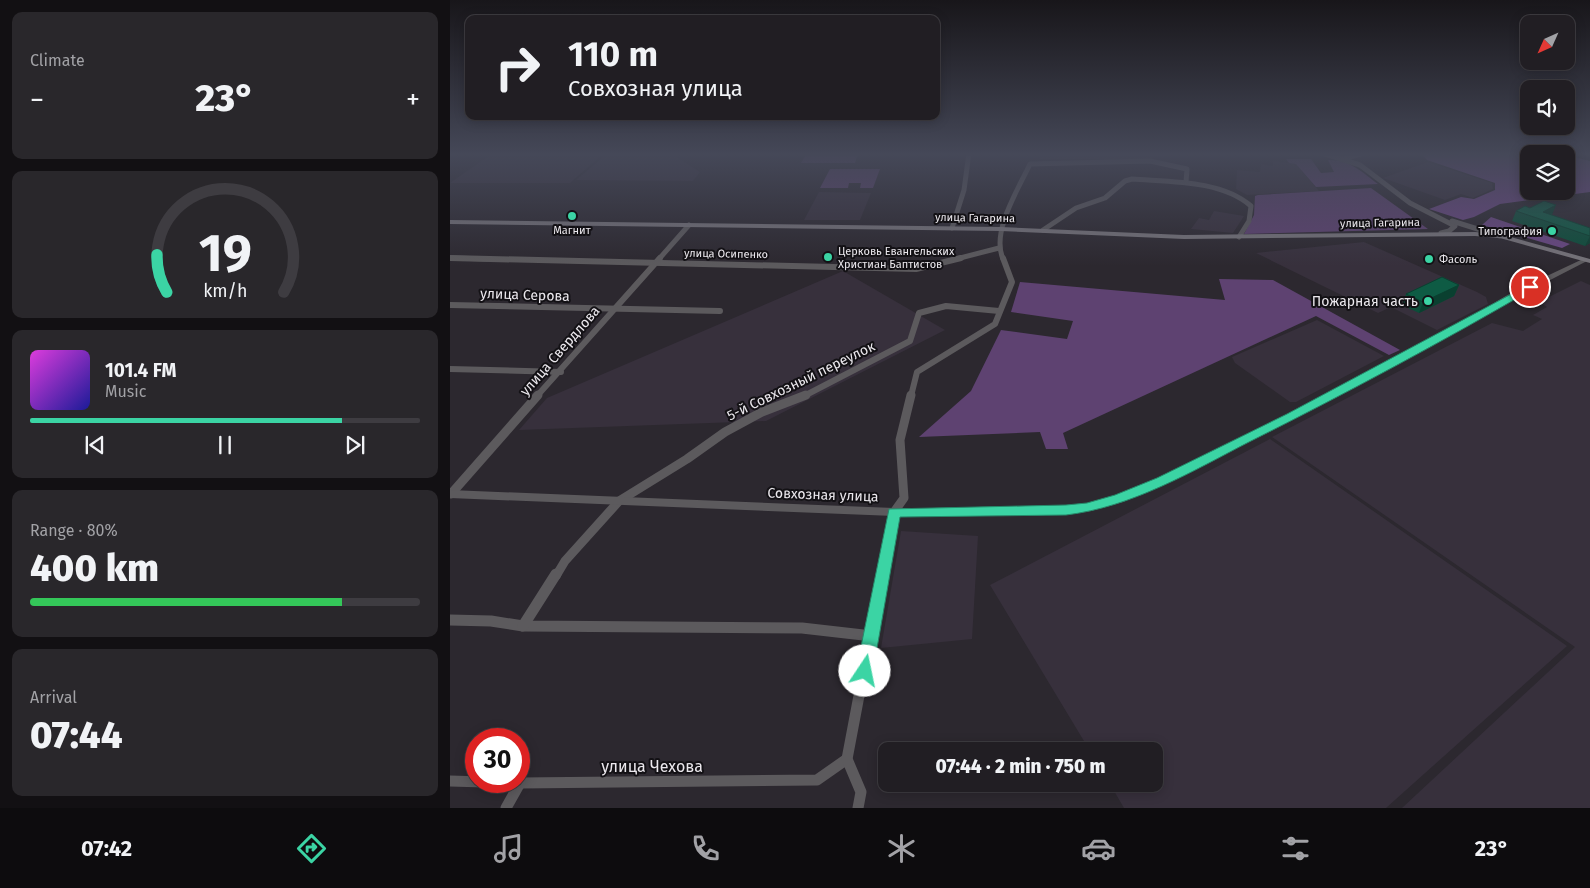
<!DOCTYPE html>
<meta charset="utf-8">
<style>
:root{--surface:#211e23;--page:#29272b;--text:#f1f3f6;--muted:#a2a2a6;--line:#3e3c41;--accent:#3bd4a4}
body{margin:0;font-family:"Fira Sans",sans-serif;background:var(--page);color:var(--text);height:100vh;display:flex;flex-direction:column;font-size:19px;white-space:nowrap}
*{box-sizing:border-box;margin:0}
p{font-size:16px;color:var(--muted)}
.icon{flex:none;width:28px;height:28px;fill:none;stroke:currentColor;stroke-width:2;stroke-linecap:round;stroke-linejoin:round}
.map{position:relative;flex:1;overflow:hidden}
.details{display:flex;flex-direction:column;gap:12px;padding:12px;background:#121013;width:450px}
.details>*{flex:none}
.top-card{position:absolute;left:15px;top:15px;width:475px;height:105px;border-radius:10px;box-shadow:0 2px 12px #0003,0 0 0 1px var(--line);background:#211e23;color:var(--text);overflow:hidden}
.needle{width:32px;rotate:225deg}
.tools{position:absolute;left:1070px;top:15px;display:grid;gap:10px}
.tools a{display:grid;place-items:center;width:55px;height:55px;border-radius:10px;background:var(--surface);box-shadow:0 2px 12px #0003,0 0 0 1px var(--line);font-size:25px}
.speed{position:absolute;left:15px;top:728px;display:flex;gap:10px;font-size:25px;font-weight:700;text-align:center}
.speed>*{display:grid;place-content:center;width:65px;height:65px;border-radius:50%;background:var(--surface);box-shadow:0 2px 12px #0003,0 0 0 1px var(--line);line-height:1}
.speed .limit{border:8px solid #d22;background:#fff;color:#111}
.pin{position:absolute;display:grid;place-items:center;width:42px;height:42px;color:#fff;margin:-21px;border:2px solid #fff;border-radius:50%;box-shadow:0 1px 5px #0007}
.me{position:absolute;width:55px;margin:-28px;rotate:11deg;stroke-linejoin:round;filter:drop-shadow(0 0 4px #0008)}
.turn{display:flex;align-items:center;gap:18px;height:105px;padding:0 20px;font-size:22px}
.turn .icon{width:65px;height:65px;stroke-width:2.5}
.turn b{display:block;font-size:35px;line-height:42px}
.big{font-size:38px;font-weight:800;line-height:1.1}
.details .card{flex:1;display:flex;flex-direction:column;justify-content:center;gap:8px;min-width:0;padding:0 18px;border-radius:10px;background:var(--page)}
.details .dial{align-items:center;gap:0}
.dial svg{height:130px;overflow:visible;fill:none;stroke:var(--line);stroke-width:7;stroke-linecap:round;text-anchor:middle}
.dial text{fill:var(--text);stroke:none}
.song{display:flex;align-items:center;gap:15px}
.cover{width:60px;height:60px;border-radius:8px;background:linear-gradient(135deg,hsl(300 70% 55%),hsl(240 70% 35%))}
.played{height:5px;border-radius:2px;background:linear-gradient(90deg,var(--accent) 80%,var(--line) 80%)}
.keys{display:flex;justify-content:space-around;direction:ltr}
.heat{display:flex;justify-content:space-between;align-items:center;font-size:28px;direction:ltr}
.charge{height:8px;border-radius:4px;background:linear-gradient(90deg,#34c759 80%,var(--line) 0)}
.trip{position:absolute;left:428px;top:742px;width:285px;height:50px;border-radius:10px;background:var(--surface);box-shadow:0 2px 12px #0003,0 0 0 1px var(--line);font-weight:800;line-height:50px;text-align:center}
.menu{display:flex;height:80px;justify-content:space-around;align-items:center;background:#0d0c0e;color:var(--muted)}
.menu .icon{width:35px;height:35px}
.menu .current{color:var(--accent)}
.menu b{font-size:22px;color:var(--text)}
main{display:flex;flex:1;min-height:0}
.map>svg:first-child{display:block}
</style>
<main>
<section class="details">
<div class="card"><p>Climate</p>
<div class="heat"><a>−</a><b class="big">23°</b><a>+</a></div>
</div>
<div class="card dial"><svg viewBox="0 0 100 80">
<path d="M14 69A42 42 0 1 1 86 69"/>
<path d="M14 69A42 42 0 0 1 8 46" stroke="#3bd4a4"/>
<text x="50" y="56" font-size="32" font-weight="700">19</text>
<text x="50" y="72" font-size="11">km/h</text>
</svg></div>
<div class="card">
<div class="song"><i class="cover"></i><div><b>101.4 FM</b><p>Music</p></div></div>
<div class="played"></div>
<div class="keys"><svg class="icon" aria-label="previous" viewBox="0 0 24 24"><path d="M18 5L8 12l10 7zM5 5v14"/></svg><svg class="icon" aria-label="pause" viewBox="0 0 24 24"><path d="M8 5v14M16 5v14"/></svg><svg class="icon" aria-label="next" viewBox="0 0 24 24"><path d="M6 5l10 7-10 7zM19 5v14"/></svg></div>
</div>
<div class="card"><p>Range · 80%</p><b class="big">400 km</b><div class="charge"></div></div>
<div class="card"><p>Arrival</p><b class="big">07:44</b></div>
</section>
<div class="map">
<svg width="1140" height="808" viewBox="0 0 1140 808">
<rect width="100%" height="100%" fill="#2c282f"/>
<g fill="#37303c">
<path d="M 43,153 L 154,153 L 120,183 L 0,183 Z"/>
<path d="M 158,153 L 205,153 L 225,156 L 250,172 L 243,181 L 126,180 Z"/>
<path d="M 590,153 L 735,153 L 695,159 L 590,159 Z"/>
<path d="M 823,161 L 846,164 L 869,191 L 797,195 L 786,189 L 787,170 L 810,172 L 811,164 L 823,166 Z"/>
<path d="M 978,162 L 1042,183 L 1043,189 L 1023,198 L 1011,194 L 995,200 L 933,178 Z"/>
<path d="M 369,192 L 421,193 L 410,220 L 354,220 Z"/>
<path d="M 764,211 L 794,216 L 783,233 L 741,229 L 749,218 L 759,220 Z"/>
<path d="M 914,242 L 1027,292 L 1036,297 L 1038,304 L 987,330 L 941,307 L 928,313 L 806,253 Z"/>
<path d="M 393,271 L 495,330 L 316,421 L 69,430 L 97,398 Z"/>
<path d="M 1131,281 L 1140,285 L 1140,808 L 952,808 L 1125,647 L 822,437 L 1042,323 L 1073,331 L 1092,319 L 1083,315 L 1097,307 L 1089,302 Z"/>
<path d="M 867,320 L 934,356 L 846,402 L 840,402 L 785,363 L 782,357 Z"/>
<path d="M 820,439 L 1117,646 L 936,808 L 674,808 L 660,784 L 704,784 L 704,751 L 640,751 L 540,585 Z"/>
<path d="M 451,531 L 528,536 L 522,639 L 431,648 Z"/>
</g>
<g fill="#5e4271">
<path d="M 357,153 L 408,153 L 405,163 L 351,163 Z"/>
<path d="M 836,159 L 861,159 L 871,173 L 884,172 L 878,160 C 899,159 912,172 928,184 L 866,187 L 846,164 L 839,163 Z"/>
<path d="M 380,169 L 430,169 L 423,188 L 410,188 L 411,183 L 399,183 L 398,188 L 370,188 Z"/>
<path d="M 921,188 L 978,229 L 794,234 L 804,215 L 805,196 L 808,195 Z"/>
<path d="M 769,279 L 823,280 L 950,350 L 939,355 L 866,316 L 613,433 L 618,449 L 596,449 L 590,432 L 469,437 L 521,391 L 551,330 L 617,339 L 623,321 L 561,312 L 570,282 L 775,300 Z"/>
</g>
<g fill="#6a4783">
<path d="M 971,153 L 1107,153 L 1111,154 L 1079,154 L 1079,191 L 1116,191 L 1116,155 L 1140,161 L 1140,192 L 1050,204 L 1024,217 L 1013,220 L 979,209 L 1011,197 L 1024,199 L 1045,190 L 1045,183 L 977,160 Z"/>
<path d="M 1041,217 L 1120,244 L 1112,248 L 1032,225 Z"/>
</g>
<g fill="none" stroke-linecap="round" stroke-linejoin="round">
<g stroke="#5c5a5d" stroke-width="5">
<path d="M 872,153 L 910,165 L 960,203 L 1005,226 L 999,231 L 991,233"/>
<path d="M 893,159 L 914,153"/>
<path d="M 1002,221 L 1050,236"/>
<path d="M 502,228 L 514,190 L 519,153"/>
<path d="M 593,230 L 626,208 L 655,198 L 675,181 L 682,179 C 720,182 771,180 801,206 L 799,221 L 789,237"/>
<path d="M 0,258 L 41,259"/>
<path d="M 209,259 L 239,225"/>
<path d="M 506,259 L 549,248"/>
<path d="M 553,259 C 541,231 568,190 580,164 L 700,161 L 737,169 L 736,182"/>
</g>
<g stroke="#5c5a5d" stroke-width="6">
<path d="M 0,258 L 466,269 L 511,258"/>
<path d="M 0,305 L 270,311"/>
<path d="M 0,369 L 111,372"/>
<path d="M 87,396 L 210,258"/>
<path d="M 354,396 L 460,341 L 469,313 L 496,306 L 549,311"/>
<path d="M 461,396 L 467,372 L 545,324 L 562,282 L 553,258"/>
</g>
<g stroke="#5c5a5d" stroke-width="9">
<path d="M 1,494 L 88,395"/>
<path d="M 106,576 L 115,561 L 169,501 L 237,459 L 275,432 L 312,412 L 356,395"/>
<path d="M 432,576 L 444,512 L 454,498 L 450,440 L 461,395"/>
</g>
<g stroke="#5c5a5d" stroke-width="11">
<path d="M 0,620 L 41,621 L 73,626 L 352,628 L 422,636"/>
<path d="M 73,626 L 106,574"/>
<path d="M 0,781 L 70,783 L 367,780 L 397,759"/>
<path d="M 56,808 L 70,783"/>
<path d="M 408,808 L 411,792 L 397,759 L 432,574"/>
</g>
<path fill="#5c5a5d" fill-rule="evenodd" d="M 1135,258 L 1137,259 L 1137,261 L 1067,297 L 1016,327 L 844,418 L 714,483 L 673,502 L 637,512 L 582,516 L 444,516 L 0,498 L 0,490 L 444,508 L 582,508 L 637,504 L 666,496 L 708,479 L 838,414 L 1010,323 L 1061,293 Z"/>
<path fill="#77747a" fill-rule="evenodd" d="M 0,220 L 551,227 L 734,235 L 1025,232 L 1050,234 L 1140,259 L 1140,263 L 1050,238 L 1025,236 L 734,239 L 551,231 L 0,224 Z"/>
</g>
<g fill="#0c4e3a">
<path d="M 1066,211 L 1102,215 L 1140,228 L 1140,243 L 1135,246 L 1062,221 Z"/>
<path d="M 1009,285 L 1004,296 L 969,313 L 952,305 L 956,294 Z"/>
</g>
<g fill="#0a4030">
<path d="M 1106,205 L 1102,215 L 1093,212 Z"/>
<path d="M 1140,236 L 1140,243 L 1135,246 Z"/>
<path d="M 1009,285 L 1004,296 L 969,313 L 973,302 Z"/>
</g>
<g fill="#0e5b44" stroke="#0a4030">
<path d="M 1094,201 L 1106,205 L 1093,212 L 1140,228 L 1140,236 L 1066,211 L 1075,206 L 1080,208 Z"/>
<path d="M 992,277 L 1009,285 L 973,302 L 956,294 Z"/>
</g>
<linearGradient id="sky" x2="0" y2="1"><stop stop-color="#18161a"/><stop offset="0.58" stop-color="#454858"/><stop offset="1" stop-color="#454858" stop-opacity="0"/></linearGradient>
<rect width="1140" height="266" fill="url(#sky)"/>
<path fill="#3bd4a4" stroke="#268a6b" d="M 1080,284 L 1085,287 L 1083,289 C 990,343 895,394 799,442 C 741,472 682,507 616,515 L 450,517 L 423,671 L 420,677 L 415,679 L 409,677 L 406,671 L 439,509 L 616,505 L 637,503 L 665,495 L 707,478 L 837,414 Z"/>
<g fill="#3bd4a4" stroke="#131115" stroke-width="2">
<circle cx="122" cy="216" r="5"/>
<circle cx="1102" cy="231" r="5"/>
<circle cx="378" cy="257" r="5"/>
<circle cx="979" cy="259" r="5"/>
<circle cx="978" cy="301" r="5"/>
</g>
<g text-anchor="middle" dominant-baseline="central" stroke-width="4" stroke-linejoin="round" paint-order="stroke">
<g font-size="11" fill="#ebe8ed" stroke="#131115">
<text transform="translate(525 218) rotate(1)">улица Гагарина</text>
<text transform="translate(930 223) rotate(-1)">улица Гагарина</text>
<text transform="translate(276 254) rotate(1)">улица Осипенко</text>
</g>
<g font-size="11" fill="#ebe8ed" stroke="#131115" text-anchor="start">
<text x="122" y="230" text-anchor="middle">Магнит</text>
<text x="1092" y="231" text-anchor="end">Типография</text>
<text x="388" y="251">Церковь Евангельских<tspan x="388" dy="13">Христиан Баптистов</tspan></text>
<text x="989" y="259">Фасоль</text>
</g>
<g font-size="14" fill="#ebe8ed" stroke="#131115">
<text transform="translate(75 295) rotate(2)">улица Серова</text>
<text transform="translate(110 351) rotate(-49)">улица Свердлова</text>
<text transform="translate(351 381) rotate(-26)">5-й Совхозный переулок</text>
<text transform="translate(373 495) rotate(2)">Совхозная улица</text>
</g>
<g font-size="14" fill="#ebe8ed" stroke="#131115" text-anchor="end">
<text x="968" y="301">Пожарная часть</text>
</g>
<g font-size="16" fill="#ebe8ed" stroke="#131115">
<text x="202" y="766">улица Чехова</text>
</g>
</g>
</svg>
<div class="tools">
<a><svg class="needle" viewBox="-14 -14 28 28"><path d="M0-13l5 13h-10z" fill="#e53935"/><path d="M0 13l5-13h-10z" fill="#a2a2a6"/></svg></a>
<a><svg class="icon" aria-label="sound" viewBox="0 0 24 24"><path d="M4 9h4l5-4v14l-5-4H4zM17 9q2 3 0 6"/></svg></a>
<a><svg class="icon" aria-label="layers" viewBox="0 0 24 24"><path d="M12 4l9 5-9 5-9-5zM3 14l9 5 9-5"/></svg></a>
</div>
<div class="speed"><div class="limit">30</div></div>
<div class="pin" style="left:1080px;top:287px;background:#d93025"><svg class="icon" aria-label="arrive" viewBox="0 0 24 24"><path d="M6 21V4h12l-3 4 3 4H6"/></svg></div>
<svg class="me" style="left:415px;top:671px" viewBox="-20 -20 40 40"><circle r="19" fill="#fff"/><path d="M0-13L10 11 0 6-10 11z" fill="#3bd4a4"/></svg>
<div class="trip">07:44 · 2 min · 750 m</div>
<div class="top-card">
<div class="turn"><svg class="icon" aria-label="right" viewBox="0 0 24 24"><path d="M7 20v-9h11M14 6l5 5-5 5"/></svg><div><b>110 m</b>Совхозная улица</div></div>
</div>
</div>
</main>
<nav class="menu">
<b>07:42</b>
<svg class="icon current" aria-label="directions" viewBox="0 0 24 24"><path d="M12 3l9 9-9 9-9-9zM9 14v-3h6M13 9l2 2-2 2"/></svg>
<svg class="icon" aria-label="music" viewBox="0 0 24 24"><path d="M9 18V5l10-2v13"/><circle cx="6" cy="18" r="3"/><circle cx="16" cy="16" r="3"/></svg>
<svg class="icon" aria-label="phone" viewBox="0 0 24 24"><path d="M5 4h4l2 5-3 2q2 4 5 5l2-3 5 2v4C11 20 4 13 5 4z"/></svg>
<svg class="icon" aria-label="climate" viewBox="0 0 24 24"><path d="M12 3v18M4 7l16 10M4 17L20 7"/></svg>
<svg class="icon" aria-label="car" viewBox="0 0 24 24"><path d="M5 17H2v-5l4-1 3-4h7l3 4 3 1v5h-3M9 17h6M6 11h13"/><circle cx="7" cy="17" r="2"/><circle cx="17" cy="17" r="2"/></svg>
<svg class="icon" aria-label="filters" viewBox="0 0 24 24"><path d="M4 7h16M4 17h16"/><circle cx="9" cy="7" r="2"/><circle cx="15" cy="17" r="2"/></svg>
<b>23°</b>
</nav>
